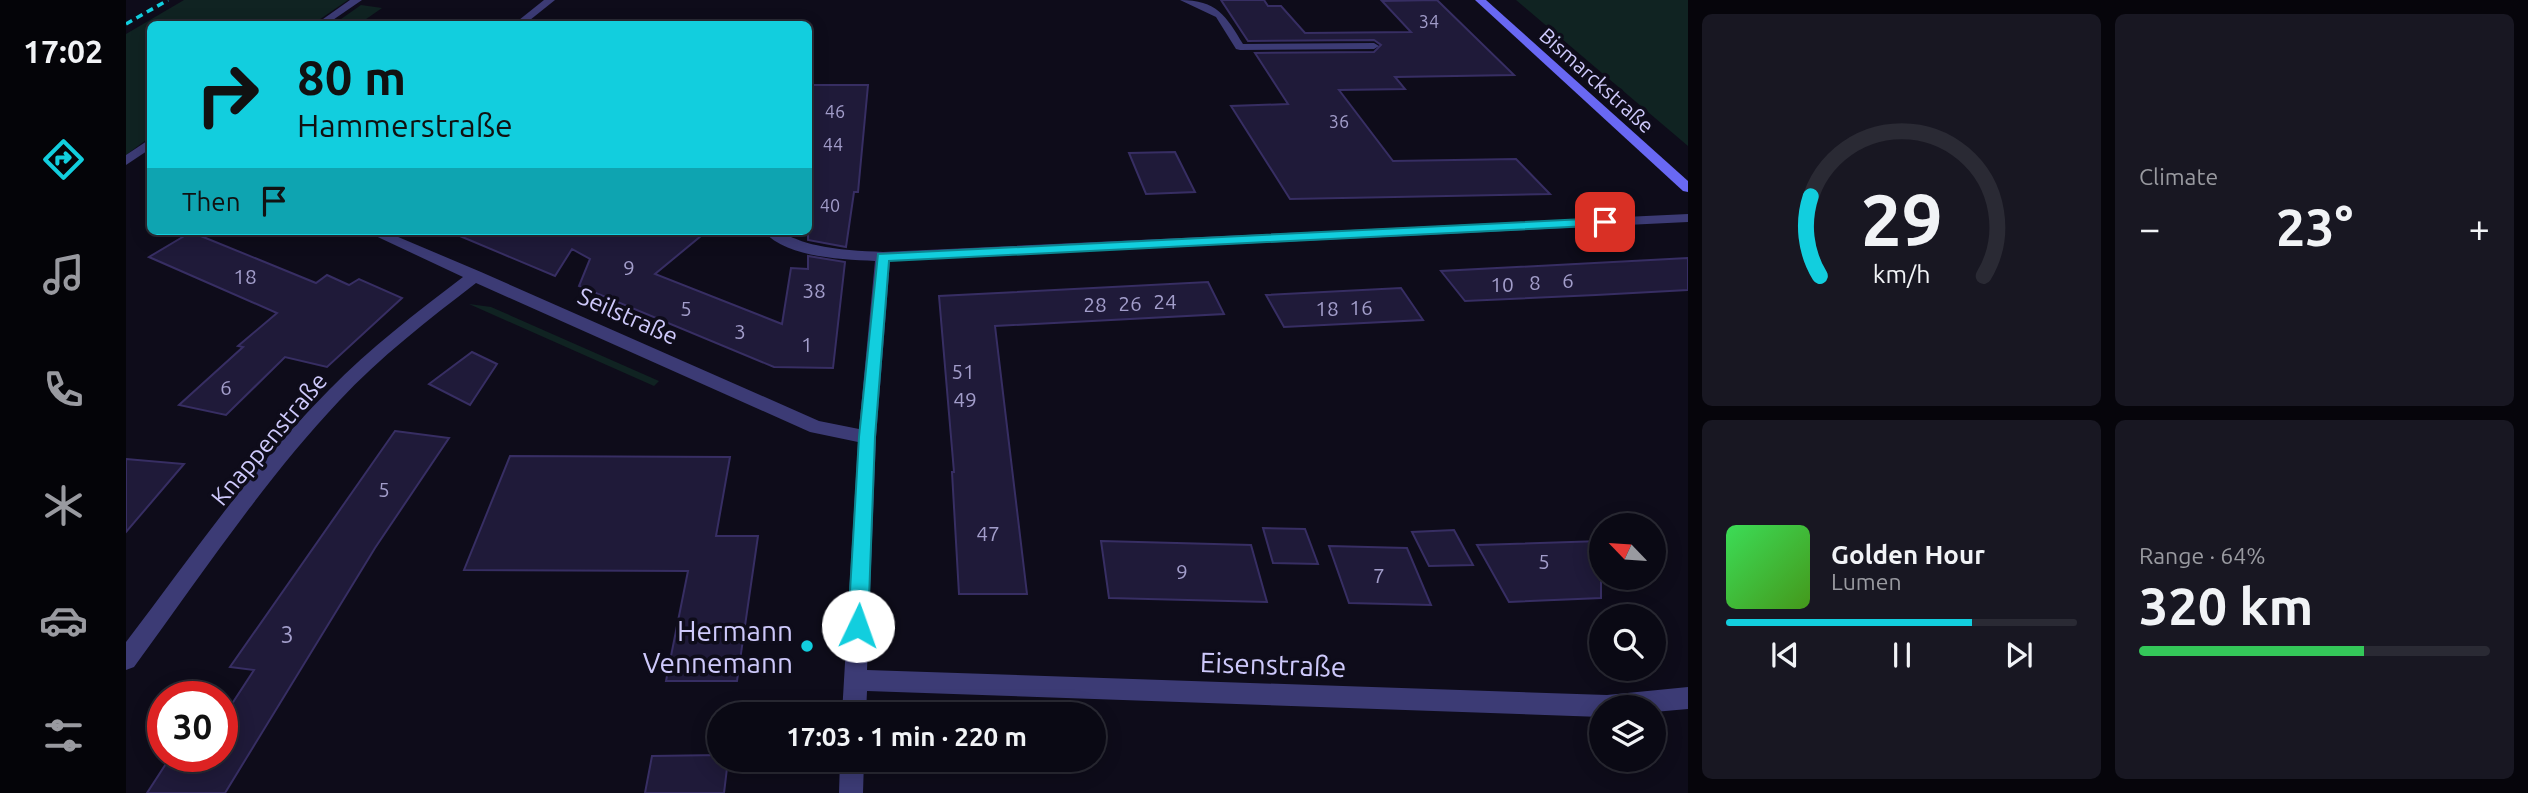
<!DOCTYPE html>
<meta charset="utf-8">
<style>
:root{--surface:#0a0914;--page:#181722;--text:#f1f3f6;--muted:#999aa0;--line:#2a2a34;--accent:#12cede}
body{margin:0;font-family:Ubuntu,sans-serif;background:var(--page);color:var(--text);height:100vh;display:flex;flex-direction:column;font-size:26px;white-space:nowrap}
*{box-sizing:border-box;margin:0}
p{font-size:23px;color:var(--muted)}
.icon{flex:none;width:38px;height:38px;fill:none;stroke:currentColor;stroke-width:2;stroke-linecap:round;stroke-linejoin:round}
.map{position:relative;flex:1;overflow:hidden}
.side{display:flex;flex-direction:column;gap:14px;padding:14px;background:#06050b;width:840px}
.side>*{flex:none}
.guide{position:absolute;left:21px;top:21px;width:665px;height:214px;border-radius:10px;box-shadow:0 4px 18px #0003,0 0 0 2px var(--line);background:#12cede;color:#111;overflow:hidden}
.needle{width:46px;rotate:295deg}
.buttons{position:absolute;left:1463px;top:513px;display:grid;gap:14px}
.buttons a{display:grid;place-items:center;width:77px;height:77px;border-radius:50%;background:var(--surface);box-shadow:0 4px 18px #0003,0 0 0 2px var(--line);font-size:35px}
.speed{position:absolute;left:21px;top:681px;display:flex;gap:14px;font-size:35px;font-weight:700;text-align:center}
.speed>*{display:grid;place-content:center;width:91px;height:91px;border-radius:50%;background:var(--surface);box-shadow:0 4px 18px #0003,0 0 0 2px var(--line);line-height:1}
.speed .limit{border:10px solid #d22;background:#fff;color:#111}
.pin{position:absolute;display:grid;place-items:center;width:60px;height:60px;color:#fff;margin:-30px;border-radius:14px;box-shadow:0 4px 10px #0006}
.me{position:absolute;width:77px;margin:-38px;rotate:3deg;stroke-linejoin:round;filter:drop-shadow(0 0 5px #0008)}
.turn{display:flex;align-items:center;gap:24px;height:147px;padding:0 35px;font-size:32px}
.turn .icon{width:91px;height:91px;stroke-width:2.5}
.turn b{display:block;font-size:49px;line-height:60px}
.then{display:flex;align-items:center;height:66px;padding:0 35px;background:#0003;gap:14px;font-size:26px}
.big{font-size:52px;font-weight:700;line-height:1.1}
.side .widget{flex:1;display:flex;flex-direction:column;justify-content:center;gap:10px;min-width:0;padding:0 24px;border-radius:10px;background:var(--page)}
.side .dial{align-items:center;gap:0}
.dial svg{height:182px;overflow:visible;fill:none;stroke:var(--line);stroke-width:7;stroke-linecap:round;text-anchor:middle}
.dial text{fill:var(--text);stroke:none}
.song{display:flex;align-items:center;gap:21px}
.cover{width:84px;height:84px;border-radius:10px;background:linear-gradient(135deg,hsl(130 70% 55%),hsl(100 70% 35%))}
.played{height:7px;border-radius:4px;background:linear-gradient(90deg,var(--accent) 70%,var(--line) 70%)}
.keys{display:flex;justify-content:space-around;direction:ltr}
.heat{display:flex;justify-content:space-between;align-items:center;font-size:38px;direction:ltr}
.charge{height:10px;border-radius:5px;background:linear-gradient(90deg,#34c759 64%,var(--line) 0)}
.side .tiles{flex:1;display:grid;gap:14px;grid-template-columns:repeat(2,1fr)}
.trip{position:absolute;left:581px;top:702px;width:399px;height:70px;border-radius:35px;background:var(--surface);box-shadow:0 4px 18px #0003,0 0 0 2px var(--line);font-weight:700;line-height:70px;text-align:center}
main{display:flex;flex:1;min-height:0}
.menu{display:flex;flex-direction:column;width:126px;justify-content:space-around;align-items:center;background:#040408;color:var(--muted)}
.menu .icon{width:49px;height:49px}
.menu .active{color:var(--accent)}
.menu b{font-size:32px;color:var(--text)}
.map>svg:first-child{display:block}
</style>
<main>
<nav class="menu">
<b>17:02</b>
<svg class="icon active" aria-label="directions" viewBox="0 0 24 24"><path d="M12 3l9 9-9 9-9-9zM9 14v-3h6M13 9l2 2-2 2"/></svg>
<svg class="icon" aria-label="music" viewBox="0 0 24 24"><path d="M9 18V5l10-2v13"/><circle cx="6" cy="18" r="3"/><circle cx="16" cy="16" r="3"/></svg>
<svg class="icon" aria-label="phone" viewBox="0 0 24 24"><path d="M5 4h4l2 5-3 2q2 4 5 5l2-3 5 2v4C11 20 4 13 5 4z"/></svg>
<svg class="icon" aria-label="climate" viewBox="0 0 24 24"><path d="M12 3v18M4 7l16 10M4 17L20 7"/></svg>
<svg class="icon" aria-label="car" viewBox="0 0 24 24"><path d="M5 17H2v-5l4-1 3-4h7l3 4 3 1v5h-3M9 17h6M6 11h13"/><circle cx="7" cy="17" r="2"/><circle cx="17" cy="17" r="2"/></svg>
<svg class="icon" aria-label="filters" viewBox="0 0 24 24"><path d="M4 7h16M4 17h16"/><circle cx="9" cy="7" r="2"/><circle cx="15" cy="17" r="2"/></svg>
</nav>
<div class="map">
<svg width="1562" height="793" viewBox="0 0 1562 793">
<rect width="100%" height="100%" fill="#0e0c1a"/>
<g fill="#102322">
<path d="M 58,0 L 222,0 L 187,24 L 24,24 L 24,137 L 0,155 L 0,34 Z"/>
<path d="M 1390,0 L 1562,0 L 1562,146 Z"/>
<path d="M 235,5 L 256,8 L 233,24 L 208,24 Z"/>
<path d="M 343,304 L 365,307 L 533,381 L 528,386 Z"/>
</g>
<g fill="#1f1a39" stroke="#372e63" stroke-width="2">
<path d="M 1095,0 L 1138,0 L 1142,6 L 1155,6 L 1179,33 L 1285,32 L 1256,1 L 1311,0 L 1388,75 L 1269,77 L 1279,89 L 1213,90 L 1267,161 L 1390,159 L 1424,194 L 1164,199 L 1105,106 L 1162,104 L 1129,53 L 1248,52 L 1255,45 L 1248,40 L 1122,41 Z"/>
<path d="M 682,85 L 742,85 L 732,192 L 728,192 L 720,247 L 682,240 Z"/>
<path d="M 1049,152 L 1069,192 L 1020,194 L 1003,153 Z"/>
<path d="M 322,231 L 581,231 L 529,274 L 656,324 L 665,268 L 682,269 L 682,256 L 719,262 L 707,368 L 648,367 L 453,286 L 464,259 L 446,249 L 429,276 Z"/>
<path d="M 65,232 L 190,283 L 201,275 L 223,285 L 233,279 L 276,298 L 201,367 L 159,357 L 100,415 L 53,405 L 117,347 L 112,346 L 151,313 L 23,257 Z"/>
<path d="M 1562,258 L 1562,290 L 1470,295 L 1339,301 L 1315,271 Z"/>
<path d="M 1082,282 L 1098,314 L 869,326 L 901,594 L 833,594 L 826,472 L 828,472 L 813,296 Z"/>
<path d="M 1275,288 L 1297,320 L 1158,327 L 1140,295 Z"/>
<path d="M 346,352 L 371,364 L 344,405 L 303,384 Z"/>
<path d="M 269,431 L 323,438 L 249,548 L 99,793 L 21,793 L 45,756 L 96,756 L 96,719 L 128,670 L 104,667 Z"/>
<path d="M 384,456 L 604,457 L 590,536 L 632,536 L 611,681 L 540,681 L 562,571 L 338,570 Z"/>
<path d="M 0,459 L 58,464 L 0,532 Z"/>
<path d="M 1137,528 L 1179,529 L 1192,564 L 1147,563 Z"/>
<path d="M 1328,530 L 1347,565 L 1303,566 L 1286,532 Z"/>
<path d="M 975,541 L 1125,545 L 1141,602 L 983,598 Z"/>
<path d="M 1475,541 L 1475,598 L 1383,602 L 1351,545 Z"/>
<path d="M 1203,546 L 1281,548 L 1305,605 L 1223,603 Z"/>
<path d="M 593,755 L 593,760 L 602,760 L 598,793 L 519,793 L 526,756 Z"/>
</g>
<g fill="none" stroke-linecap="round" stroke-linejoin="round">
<path fill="#3c3b75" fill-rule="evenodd" d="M 1054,0 C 1091,0 1100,16 1117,44 L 1248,43 L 1253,46 L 1248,49 L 1114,50 L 1110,49 L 1090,17 Z"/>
<g fill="#3c3b75" fill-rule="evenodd">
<path d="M 224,0 L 236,0 L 201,24 L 190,24 Z"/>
<path d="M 418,0 L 429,0 L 399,24 L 388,24 Z"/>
<path d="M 24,139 L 24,149 L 0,165 L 0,155 Z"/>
<path d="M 1562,214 L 1562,222 L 764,261 L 750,437 L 741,670 L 1481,695 L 1562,687 L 1562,709 L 1528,712 L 1528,707 L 1475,707 L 1475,717 L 741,691 L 740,714 L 716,714 L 732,442 L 684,432 L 350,283 C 302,320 254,357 213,401 C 136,483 74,577 8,667 L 0,670 L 0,642 C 65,557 127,466 203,390 C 244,348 291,312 337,277 L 239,231 L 258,231 L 355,272 L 693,421 L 733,429 L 749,261 C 714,259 662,258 637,231 C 659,231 669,241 690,245 C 712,250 735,251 757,252 Z"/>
<path d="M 714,760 L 738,760 L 737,793 L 713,793 Z"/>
</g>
<path fill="#6968f3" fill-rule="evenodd" d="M 1349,0 L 1360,0 L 1562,181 L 1562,192 L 1557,191 Z"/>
<path stroke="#12cede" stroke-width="3.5" stroke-dasharray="7 5" stroke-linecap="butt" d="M 0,24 L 42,0"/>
</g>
<path fill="#12cede" stroke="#0c8690" stroke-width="2" d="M 1479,218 L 1483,219 L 1483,225 L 763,261 L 749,437 L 742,626 L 739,632 L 732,634 L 725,632 L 722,626 L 733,437 L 752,254 Z"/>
<circle fill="#12cede" stroke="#0e0c1a" stroke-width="2.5" cx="681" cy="646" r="7"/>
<g text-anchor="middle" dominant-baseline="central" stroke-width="7" stroke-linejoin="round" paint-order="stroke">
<g font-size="18" fill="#a29dca">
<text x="1303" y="21">34</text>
<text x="709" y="111">46</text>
<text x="1213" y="121">36</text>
<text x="707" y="144">44</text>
<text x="704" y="205">40</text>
</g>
<g font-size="21" fill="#cec9fb" stroke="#0e0c1a">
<text transform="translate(1471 80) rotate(42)">Bismarckstraße</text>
</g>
<g font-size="21" fill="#a29dca">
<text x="503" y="267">9</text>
<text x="119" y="276">18</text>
<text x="1442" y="280">6</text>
<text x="1409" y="282">8</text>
<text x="1376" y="284">10</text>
<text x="688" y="290">38</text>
<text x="1039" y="301">24</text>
<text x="1004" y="303">26</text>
<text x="969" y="304">28</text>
<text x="1235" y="307">16</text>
<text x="560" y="308">5</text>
<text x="1201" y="308">18</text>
<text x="614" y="331">3</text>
<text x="681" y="344">1</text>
<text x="837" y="371">51</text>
<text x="100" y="387">6</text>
<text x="839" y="399">49</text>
<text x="258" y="489">5</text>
<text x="862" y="533">47</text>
<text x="1418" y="561">5</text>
<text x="1056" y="571">9</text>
<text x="1253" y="575">7</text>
</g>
<g font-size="24" fill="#cec9fb" stroke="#0e0c1a">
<text transform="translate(502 316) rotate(24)">Seilstraße</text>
<text transform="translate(143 439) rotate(-50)">Knappenstraße</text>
</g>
<g font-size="24" fill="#a29dca">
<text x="161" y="634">3</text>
</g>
<g font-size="28" fill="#cec9fb" stroke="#0e0c1a" text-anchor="end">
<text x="667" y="630">Hermann<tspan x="667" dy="32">Vennemann</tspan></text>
</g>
<g font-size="28" fill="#cec9fb" stroke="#0e0c1a">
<text transform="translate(1147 664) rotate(2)">Eisenstraße</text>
</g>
</g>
</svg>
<div class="buttons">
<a><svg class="needle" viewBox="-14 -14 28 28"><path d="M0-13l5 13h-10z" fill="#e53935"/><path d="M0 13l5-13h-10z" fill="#999aa0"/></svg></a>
<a><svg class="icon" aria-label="search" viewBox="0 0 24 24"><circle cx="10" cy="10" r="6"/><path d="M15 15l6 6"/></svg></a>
<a><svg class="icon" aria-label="layers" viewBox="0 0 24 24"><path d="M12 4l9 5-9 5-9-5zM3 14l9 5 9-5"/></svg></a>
</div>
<div class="speed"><div class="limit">30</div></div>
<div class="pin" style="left:1479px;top:222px;background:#d93025"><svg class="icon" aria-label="arrive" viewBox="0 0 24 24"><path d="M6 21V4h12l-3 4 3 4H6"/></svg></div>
<svg class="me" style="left:732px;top:626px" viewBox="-20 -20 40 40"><circle r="19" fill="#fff"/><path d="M0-13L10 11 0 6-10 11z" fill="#12cede"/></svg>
<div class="trip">17:03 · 1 min · 220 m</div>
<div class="guide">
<div class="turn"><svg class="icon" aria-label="right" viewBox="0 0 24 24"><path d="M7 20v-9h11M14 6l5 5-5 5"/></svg><div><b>80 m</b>Hammerstraße</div></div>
<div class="then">Then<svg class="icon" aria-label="arrive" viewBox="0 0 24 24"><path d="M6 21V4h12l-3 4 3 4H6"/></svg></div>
</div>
</div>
<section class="side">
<div class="tiles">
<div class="widget dial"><svg viewBox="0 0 100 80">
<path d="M14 69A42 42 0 1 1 86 69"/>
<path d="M14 69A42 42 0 0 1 10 34" stroke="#12cede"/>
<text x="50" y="56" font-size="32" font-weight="700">29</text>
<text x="50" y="72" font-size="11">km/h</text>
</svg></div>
<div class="widget"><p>Climate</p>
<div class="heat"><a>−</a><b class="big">23°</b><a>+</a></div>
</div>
<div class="widget">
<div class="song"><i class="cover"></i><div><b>Golden Hour</b><p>Lumen</p></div></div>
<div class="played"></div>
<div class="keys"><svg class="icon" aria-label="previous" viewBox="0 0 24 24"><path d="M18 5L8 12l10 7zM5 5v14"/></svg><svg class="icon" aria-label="pause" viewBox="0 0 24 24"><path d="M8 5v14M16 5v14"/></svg><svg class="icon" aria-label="next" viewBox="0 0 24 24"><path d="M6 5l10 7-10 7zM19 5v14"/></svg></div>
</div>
<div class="widget"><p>Range · 64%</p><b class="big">320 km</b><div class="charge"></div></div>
</div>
</section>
</main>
